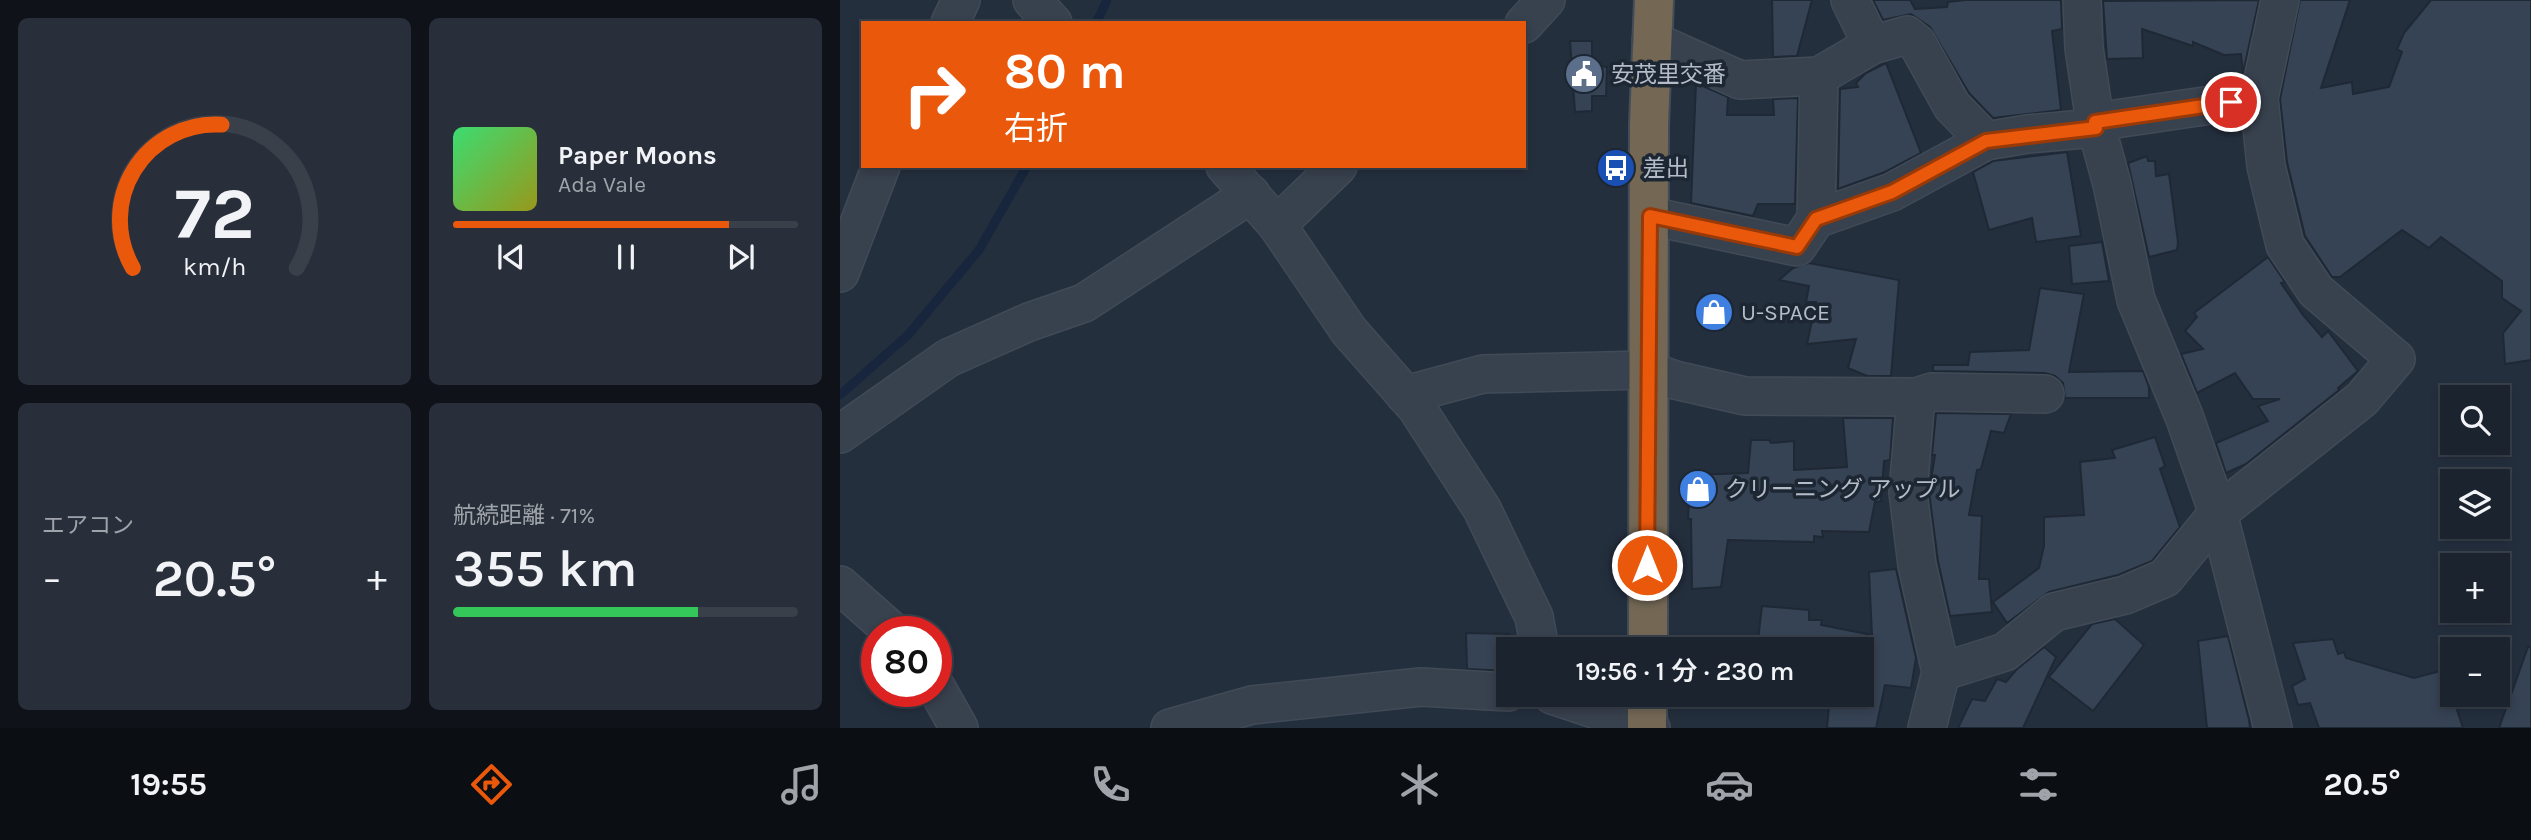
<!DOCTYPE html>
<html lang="ja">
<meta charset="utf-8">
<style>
:root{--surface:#1b232e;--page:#282f3a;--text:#f1f3f6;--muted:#a0a4aa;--line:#39404a;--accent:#ea580c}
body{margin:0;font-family:Karla,"Noto Sans JP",sans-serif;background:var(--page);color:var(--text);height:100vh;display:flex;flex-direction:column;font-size:26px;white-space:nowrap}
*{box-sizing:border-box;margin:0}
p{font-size:23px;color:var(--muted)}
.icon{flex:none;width:38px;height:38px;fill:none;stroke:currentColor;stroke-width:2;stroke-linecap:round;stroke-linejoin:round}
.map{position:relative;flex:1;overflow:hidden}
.sheet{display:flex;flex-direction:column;gap:18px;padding:18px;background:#0f1319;width:840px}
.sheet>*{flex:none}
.top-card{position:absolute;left:21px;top:21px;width:665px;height:147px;border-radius:0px;box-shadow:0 4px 10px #0003,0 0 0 2px var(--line);background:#ea580c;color:#fff;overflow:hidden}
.controls{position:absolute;left:1600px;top:385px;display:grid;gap:14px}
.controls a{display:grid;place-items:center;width:70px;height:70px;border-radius:0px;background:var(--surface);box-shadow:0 4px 10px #0003,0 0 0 2px var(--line);font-size:35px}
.speed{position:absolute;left:21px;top:616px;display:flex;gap:14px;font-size:35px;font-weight:700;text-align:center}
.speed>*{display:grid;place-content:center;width:91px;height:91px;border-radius:50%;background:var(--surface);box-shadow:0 4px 10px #0003,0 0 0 2px var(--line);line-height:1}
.speed .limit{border:10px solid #d22;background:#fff;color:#111}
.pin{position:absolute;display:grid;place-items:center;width:60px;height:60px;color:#fff;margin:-30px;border:4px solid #fff;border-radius:50%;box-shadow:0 2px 7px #0007}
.me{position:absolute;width:77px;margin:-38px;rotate:0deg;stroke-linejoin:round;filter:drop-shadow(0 0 5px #0008)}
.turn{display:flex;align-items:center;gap:24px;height:147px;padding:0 28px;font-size:32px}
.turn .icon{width:91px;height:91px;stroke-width:2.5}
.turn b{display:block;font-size:49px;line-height:60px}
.big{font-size:52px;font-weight:600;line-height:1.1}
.sheet .widget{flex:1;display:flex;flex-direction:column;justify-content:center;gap:10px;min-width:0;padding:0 24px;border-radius:10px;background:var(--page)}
.sheet .dial{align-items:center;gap:0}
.dial svg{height:182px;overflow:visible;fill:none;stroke:var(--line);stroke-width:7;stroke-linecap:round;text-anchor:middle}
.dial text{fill:var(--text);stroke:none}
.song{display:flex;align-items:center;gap:21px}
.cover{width:84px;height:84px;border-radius:10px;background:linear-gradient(135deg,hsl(140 70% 55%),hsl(60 70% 35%))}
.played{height:7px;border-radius:4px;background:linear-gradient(90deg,var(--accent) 80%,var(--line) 80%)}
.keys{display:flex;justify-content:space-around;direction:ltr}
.heat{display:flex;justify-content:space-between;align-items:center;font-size:38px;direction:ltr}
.charge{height:10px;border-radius:5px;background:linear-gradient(90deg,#34c759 71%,var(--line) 0)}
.sheet .tiles{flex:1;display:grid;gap:18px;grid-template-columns:repeat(2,1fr)}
.trip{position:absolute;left:656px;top:637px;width:378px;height:70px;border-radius:0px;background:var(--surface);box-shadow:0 4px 10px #0003,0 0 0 2px var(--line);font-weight:600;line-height:70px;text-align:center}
.dock{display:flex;height:112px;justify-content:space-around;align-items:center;background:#0b0e12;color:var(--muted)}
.dock .icon{width:49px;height:49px}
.dock .active{color:var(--accent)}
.dock b{font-size:32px;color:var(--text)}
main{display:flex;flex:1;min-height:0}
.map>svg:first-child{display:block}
</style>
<main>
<section class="sheet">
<div class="tiles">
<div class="widget dial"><svg viewBox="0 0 100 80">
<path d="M14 69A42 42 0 1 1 86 69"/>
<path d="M14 69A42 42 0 0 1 53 6" stroke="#ea580c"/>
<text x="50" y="56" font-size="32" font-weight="700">72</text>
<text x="50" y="72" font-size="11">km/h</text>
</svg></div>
<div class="widget">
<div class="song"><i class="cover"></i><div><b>Paper Moons</b><p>Ada Vale</p></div></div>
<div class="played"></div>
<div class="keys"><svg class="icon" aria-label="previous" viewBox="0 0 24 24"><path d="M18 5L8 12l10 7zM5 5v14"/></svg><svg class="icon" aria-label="pause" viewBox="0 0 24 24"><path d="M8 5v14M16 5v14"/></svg><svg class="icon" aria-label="next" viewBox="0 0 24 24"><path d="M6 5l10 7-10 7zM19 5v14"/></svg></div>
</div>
<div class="widget"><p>エアコン</p>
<div class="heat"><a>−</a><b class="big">20.5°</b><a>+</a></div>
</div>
<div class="widget"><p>航続距離 · 71%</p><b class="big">355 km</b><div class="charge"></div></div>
</div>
</section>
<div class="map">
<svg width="1691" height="728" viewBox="0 0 1691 728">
<rect width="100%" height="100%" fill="#242f3e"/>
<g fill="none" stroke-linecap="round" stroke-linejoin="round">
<g stroke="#17263c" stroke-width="9">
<path d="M 256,23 L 267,0"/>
<path d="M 0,395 L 68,335 L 139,250 L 187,166"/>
</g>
</g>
<g fill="#364354" stroke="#1f2835" stroke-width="2">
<path d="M 932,0 L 972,0 L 957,56 L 933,57 Z"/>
<path d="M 1033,0 L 1070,0 L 1075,9 L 1107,7 L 1108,2 L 1125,0 L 1221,0 L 1222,29 L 1212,31 L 1221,110 L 1153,118 L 1129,93 L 1090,27 L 1071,14 L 1043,20 Z"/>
<path d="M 1419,0 L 1403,73 L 1401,54 L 1384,55 L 1353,42 L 1353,46 L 1302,29 L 1303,58 L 1267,59 L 1263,1 Z"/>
<path d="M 1460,0 L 1510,0 L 1481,88 L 1512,82 L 1513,94 L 1549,87 L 1562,52 L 1557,49 L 1564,33 L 1591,0 L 1691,0 L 1691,360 L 1665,364 L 1663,333 L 1681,311 L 1662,298 L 1662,281 L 1601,237 L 1589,248 L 1562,230 L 1500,277 L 1492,277 L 1465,236 L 1447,162 L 1440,99 Z"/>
<path d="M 730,41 L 752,41 L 752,65 L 767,67 L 766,96 L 752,96 L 752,111 L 735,112 Z"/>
<path d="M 1046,63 L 1081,153 L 1045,172 L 998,189 L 1000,89 L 1018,87 L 1016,83 L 1026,73 Z"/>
<path d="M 856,83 L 888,97 L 887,115 L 934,115 L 933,99 L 958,98 L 955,204 L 918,204 L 913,216 L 851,203 Z"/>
<path d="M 1227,152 L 1241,236 L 1196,242 L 1192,218 L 1149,230 L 1133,172 L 1153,161 Z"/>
<path d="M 1307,156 L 1308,161 L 1315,161 L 1316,176 L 1329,174 L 1338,242 L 1337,250 L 1309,257 L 1288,163 Z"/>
<path d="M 1262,242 L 1269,281 L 1232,284 L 1229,246 Z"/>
<path d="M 1428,257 L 1445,282 L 1441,283 L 1463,315 L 1482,337 L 1488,331 L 1518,371 L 1498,388 L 1499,390 L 1406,464 L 1386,473 L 1376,443 L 1428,421 L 1418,406 L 1440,399 L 1413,399 L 1395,373 L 1357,393 L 1341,354 L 1363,349 L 1345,331 L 1357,317 L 1354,313 Z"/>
<path d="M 969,263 L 1059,280 L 1051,376 L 1027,376 L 1008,368 L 1016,339 L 967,344 L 976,302 L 966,302 L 969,286 L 939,280 L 953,268 Z"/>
<path d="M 1200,288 L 1244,294 L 1229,372 L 1303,371 L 1309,387 L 1309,398 L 1225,398 L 1223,383 L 1215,376 L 1205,373 L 1093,371 L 1093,365 L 1128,365 L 1130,352 L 1189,350 Z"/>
<path d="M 1096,413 L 1171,414 L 1164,433 L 1151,431 L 1141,469 L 1137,470 L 1129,515 L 1142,516 L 1139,579 L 1149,579 L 1152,612 L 1110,616 L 1098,561 L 1089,492 L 1095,455 L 1092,455 Z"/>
<path d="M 1003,418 L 1053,418 L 1050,460 L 1044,461 L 1041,501 L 1035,502 L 1029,532 L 982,531 L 983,537 L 974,536 L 974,542 L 888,540 L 881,587 L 852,589 L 851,519 L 848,519 L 850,475 L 908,473 L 911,440 L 929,440 L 931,443 L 954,441 L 954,470 L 1007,467 Z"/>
<path d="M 1315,437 L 1325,466 L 1320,469 L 1340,527 L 1312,561 L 1278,575 L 1209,592 L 1167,623 L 1153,602 L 1199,568 L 1204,546 L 1204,517 L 1244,515 L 1240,462 L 1275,458 L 1272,450 Z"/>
<path d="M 1056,569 L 1076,658 L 1071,688 L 1045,685 L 1036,728 L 987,728 L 990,695 L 1022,695 L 1022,649 L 917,649 L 922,606 L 969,610 L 969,620 L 982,620 L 981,625 L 1032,635 L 1029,572 Z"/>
<path d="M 1275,619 L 1304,645 L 1253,711 L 1209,677 L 1252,624 Z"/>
<path d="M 626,633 L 669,634 L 668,671 L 627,669 Z"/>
<path d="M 1388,636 L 1409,720 L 1410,728 L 1367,728 L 1358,641 Z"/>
<path d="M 1493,639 L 1498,654 L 1504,652 L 1506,658 L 1574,678 L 1604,670 L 1623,728 L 1479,728 L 1470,703 L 1458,705 L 1452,686 L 1465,679 L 1453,643 Z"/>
<path d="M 1204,647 L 1216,657 L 1183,728 L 1118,728 L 1132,699 L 1145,701 L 1157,679 L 1166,682 L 1176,670 Z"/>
<path d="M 1688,647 L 1691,647 L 1691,728 L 1659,728 Z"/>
</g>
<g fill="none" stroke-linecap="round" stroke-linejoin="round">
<defs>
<g id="minor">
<path d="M 192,0 L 213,23"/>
<path d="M 1010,0 L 1032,45"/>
<path d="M 1242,0 L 1244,48 L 1255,122 L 1272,184 L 1296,300 L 1344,416 L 1378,513 L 1433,728"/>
<path d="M 110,23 L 121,0"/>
<path d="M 684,24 L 706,0"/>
<path d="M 811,40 L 900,80 L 979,76 L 1032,45 L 1067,35 L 1077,43 L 1112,106 L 1146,141"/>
<path d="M 1255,122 L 1419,98"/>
<path d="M 385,166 L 437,225 L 509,331 L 576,407 L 642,509 L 694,617 L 700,649"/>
<path d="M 810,216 L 957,247 L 976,219 L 979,76"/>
<path d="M 976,219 L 1052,192 L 1146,141 L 1187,134 L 1256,128"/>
<path d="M 437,225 L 498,166"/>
<path d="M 0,273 L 41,166"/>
<path d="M 565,395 L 643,374 L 806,370 L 835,380 L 905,396 L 1076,397 L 1092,392 L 1205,394"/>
<path d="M 1076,397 L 1068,492 L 1077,565 L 1101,672 L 1087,728"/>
<path d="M 0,434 L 108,358 L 189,322 L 244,303 L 411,194"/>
<path d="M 0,585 L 53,632"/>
<path d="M 1101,672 L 1165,652 L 1214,612 L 1285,595 L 1325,578 L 1378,513 L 1522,399 L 1556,359 L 1476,291 L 1445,245 L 1426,166 L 1419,98 L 1440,0"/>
<path d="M 96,687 L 119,728"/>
<path d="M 712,695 L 811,728"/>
<path d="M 330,728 L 412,705 L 581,687 L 668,692"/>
</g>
<g id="highway">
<path d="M 808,649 L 809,124 L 814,0"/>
<path d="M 807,728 L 807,695"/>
</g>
</defs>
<use href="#minor" stroke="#414a57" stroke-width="40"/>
<use href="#highway" stroke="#434c59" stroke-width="42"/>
<use href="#minor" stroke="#38414e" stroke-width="37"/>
<use href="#highway" stroke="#746855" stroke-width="38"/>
</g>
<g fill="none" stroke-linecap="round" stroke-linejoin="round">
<defs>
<path id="route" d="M 807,565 L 810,216 L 957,247 L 976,219 L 1052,192 L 1146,141 L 1256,128 L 1255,122 L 1391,102"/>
</defs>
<use href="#route" stroke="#983908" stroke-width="18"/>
<use href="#route" stroke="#ea580c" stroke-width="12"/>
</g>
<defs>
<symbol id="civic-disc" viewBox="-11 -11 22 22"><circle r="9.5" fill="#5c6f8a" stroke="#1d2633"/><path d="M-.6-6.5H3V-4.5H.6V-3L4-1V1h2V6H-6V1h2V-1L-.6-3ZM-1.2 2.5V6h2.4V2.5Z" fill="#fff"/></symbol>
<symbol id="bus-disc" viewBox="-11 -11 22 22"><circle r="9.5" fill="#1a4fb4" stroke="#1d2633"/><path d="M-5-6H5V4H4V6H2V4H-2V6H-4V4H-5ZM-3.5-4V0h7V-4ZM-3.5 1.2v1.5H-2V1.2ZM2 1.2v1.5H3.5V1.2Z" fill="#fff"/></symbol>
<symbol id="shop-disc" viewBox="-11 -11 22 22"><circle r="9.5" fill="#3f7fe0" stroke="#1d2633"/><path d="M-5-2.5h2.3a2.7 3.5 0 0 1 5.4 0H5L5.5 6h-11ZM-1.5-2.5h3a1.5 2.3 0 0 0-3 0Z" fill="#fff"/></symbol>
</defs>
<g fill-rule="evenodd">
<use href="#civic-disc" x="722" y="52" width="44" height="44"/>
<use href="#bus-disc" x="754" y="146" width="44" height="44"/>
<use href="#shop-disc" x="852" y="290" width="44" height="44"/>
<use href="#shop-disc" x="836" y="467" width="44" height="44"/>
</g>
<g text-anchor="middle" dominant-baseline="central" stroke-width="7" stroke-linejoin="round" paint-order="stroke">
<g font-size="23" fill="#b4bcc9" stroke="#1d2633" text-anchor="start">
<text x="771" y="74">安茂里交番</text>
<text x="803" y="168">差出</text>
<text x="901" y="312">U-SPACE</text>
<text x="885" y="489">クリーニング アップル</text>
</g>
</g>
</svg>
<div class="controls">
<a><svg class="icon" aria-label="search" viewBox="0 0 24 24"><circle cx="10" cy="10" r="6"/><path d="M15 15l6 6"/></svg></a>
<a><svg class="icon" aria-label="layers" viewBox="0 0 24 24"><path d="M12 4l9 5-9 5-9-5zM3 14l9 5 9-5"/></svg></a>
<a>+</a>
<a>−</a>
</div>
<div class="speed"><div class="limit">80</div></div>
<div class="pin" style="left:1391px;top:102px;background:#d93025"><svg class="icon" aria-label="arrive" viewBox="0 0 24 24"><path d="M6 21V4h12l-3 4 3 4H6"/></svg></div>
<svg class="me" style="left:807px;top:565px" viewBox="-20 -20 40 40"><circle r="17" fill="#ea580c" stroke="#fff" stroke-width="3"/><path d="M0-11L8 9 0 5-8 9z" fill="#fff"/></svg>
<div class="trip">19:56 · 1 分 · 230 m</div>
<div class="top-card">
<div class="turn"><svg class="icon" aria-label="right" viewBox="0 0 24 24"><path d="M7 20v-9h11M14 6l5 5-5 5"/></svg><div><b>80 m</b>右折</div></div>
</div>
</div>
</main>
<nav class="dock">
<b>19:55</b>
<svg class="icon active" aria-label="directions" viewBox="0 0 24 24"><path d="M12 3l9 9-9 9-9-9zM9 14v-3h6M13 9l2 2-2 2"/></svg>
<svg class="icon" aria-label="music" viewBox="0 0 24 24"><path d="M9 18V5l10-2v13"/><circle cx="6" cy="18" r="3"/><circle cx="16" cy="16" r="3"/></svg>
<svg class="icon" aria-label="phone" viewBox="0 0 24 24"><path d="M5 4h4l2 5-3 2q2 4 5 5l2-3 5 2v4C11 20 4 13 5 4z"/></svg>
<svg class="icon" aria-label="climate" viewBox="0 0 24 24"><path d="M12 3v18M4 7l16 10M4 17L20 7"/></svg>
<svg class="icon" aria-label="car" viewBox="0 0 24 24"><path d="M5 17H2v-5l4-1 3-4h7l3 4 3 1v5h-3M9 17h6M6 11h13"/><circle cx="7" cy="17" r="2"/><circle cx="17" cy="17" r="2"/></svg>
<svg class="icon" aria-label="filters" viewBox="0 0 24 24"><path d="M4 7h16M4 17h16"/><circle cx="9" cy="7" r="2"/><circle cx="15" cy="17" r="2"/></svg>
<b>20.5°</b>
</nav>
